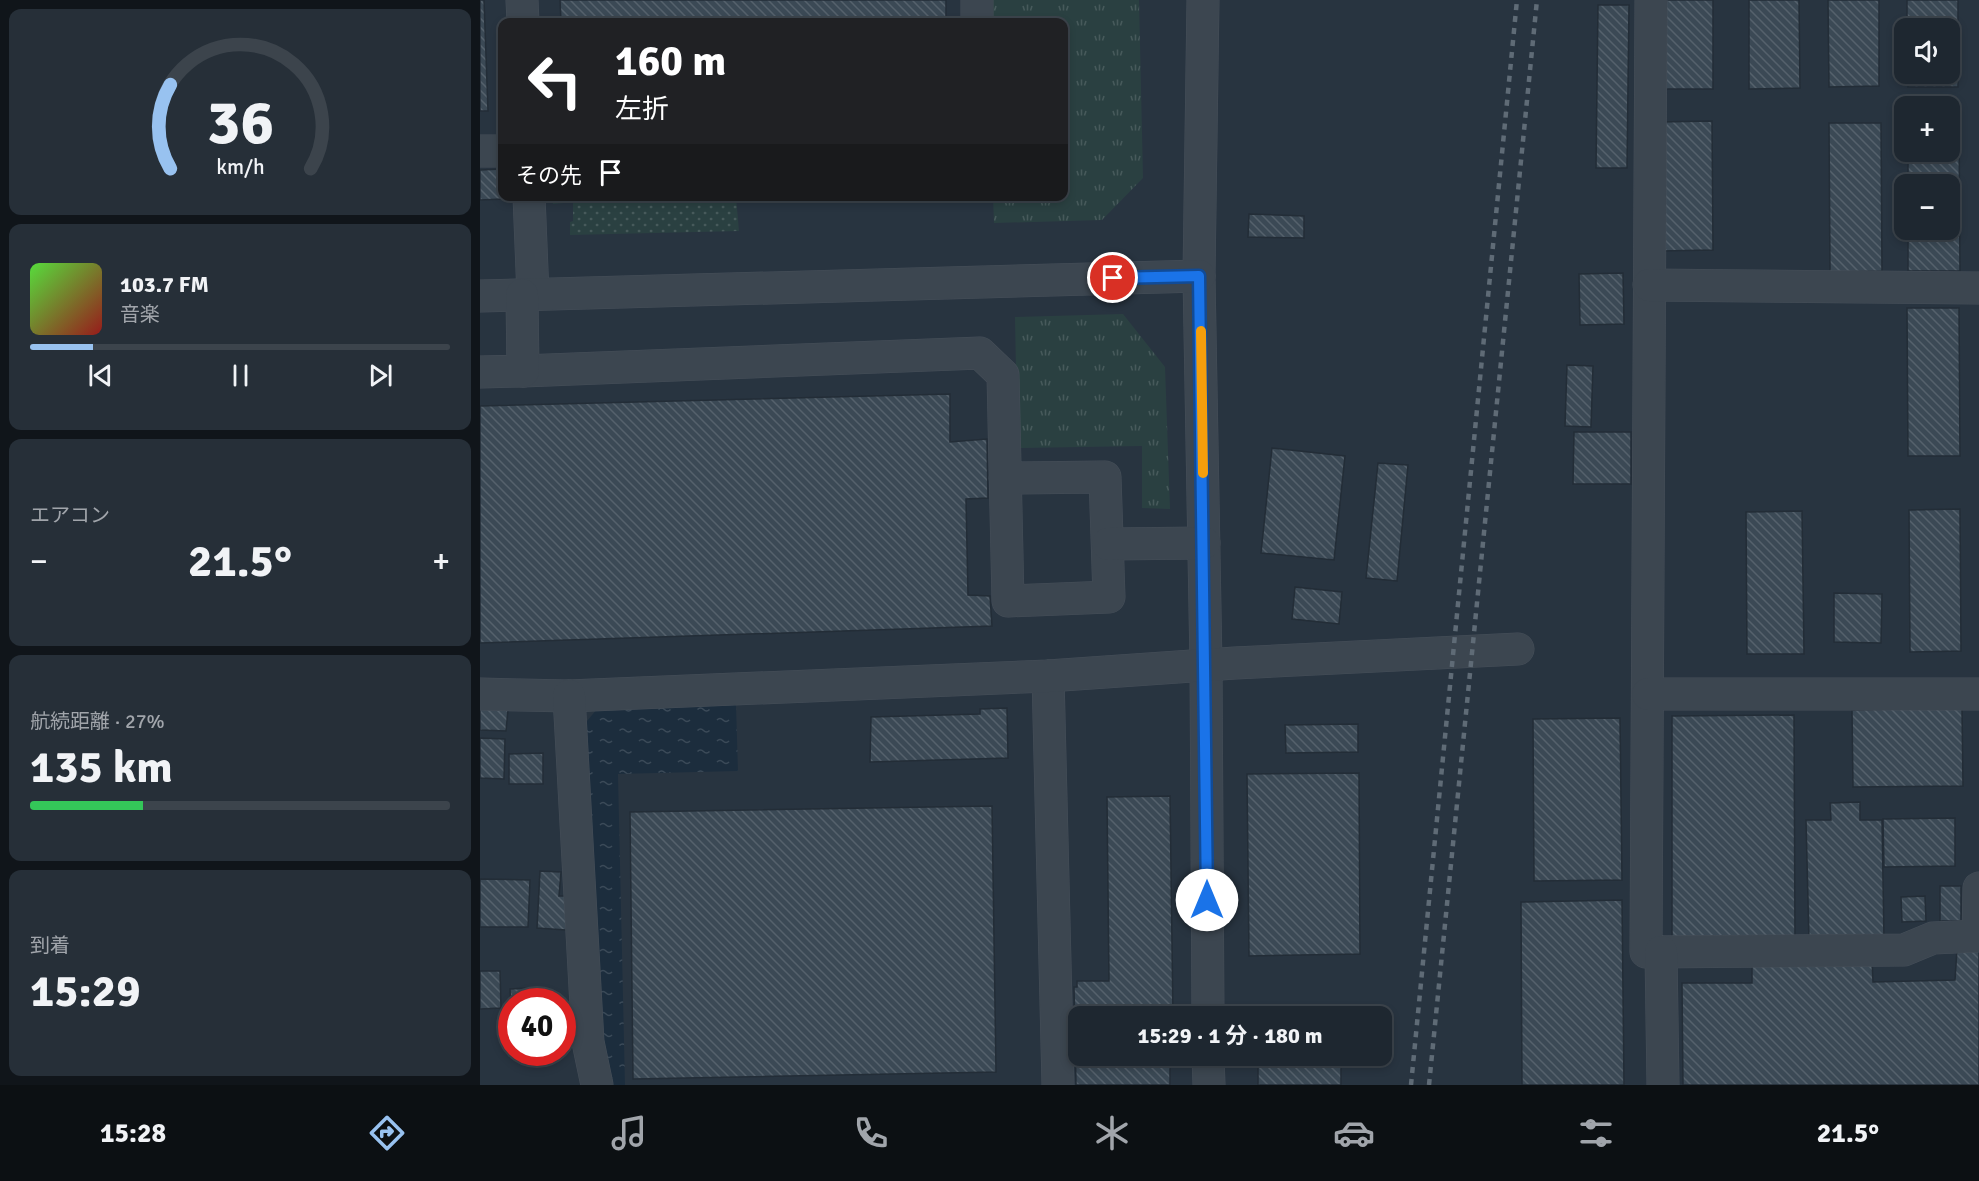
<!DOCTYPE html>
<html lang="ja">
<meta charset="utf-8">
<style>
:root{--surface:#1e2730;--page:#262f38;--text:#f1f3f6;--muted:#a1a5ab;--line:#3c444c;--accent:#98c2f0}
body{margin:0;font-family:Signika,"Noto Sans JP",sans-serif;background:var(--page);color:var(--text);height:100vh;display:flex;flex-direction:column;font-size:22px;white-space:nowrap}
*{box-sizing:border-box;margin:0}
p{font-size:20px;color:var(--muted)}
.icon{flex:none;width:33px;height:33px;fill:none;stroke:currentColor;stroke-width:2;stroke-linecap:round;stroke-linejoin:round}
.map{position:relative;flex:1;overflow:hidden}
.panel{display:flex;flex-direction:column;gap:9px;padding:9px;background:#10151a;width:480px}
.panel>*{flex:none}
.guide{position:absolute;left:18px;top:18px;width:570px;height:183px;border-radius:12px;box-shadow:0 3px 9px #0003,0 0 0 2px var(--line);background:#202124;color:#fff;overflow:hidden}
.buttons{position:absolute;left:1414px;top:18px;display:grid;gap:12px}
.buttons a{display:grid;place-items:center;width:66px;height:66px;border-radius:12px;background:var(--surface);box-shadow:0 3px 9px #0003,0 0 0 2px var(--line);font-size:30px}
.speed{position:absolute;left:18px;top:988px;display:flex;gap:12px;font-size:30px;font-weight:700;text-align:center}
.speed>*{display:grid;place-content:center;width:78px;height:78px;border-radius:50%;background:var(--surface);box-shadow:0 3px 9px #0003,0 0 0 2px var(--line);line-height:1}
.speed .limit{border:9px solid #d22;background:#fff;color:#111}
.pin{position:absolute;display:grid;place-items:center;width:51px;height:51px;color:#fff;margin:-26px;border:3px solid #fff;border-radius:50%;box-shadow:0 2px 6px #0007}
.me{position:absolute;width:66px;margin:-33px;rotate:0deg;stroke-linejoin:round;filter:drop-shadow(0 0 4px #0008)}
.turn{display:flex;align-items:center;gap:21px;height:126px;padding:0 18px;font-size:27px}
.turn .icon{width:78px;height:78px;stroke-width:2.5}
.turn b{display:block;font-size:42px;line-height:51px}
.then{display:flex;align-items:center;height:57px;padding:0 18px;background:#0003;gap:12px;font-size:22px}
.big{font-size:45px;font-weight:700;line-height:1.1}
.panel .tile{flex:1;display:flex;flex-direction:column;justify-content:center;gap:9px;min-width:0;padding:0 21px;border-radius:12px;background:var(--page)}
.panel .dial{align-items:center;gap:0}
.dial svg{height:156px;overflow:visible;fill:none;stroke:var(--line);stroke-width:7;stroke-linecap:round;text-anchor:middle}
.dial text{fill:var(--text);stroke:none}
.song{display:flex;align-items:center;gap:18px}
.cover{width:72px;height:72px;border-radius:9px;background:linear-gradient(135deg,hsl(110 70% 55%),hsl(0 70% 35%))}
.played{height:6px;border-radius:3px;background:linear-gradient(90deg,var(--accent) 15%,var(--line) 15%)}
.keys{display:flex;justify-content:space-around;direction:ltr}
.heat{display:flex;justify-content:space-between;align-items:center;font-size:33px;direction:ltr}
.charge{height:9px;border-radius:4px;background:linear-gradient(90deg,#34c759 27%,var(--line) 0)}
.trip{position:absolute;left:588px;top:1006px;width:324px;height:60px;border-radius:12px;background:var(--surface);box-shadow:0 3px 9px #0003,0 0 0 2px var(--line);font-weight:700;line-height:60px;text-align:center}
.tab-bar{display:flex;height:96px;justify-content:space-around;align-items:center;background:#0c1013;color:var(--muted)}
.tab-bar .icon{width:42px;height:42px}
.tab-bar .on{color:var(--accent)}
.tab-bar b{font-size:27px;color:var(--text)}
main{display:flex;flex:1;min-height:0}
.map>svg:first-child{display:block}
</style>
<main>
<section class="panel">
<div class="tile dial"><svg viewBox="0 0 100 80">
<path d="M14 69A42 42 0 1 1 86 69"/>
<path d="M14 69A42 42 0 0 1 14 26" stroke="#98c2f0"/>
<text x="50" y="56" font-size="32" font-weight="700">36</text>
<text x="50" y="72" font-size="11">km/h</text>
</svg></div>
<div class="tile">
<div class="song"><i class="cover"></i><div><b>103.7 FM</b><p>音楽</p></div></div>
<div class="played"></div>
<div class="keys"><svg class="icon" aria-label="previous" viewBox="0 0 24 24"><path d="M18 5L8 12l10 7zM5 5v14"/></svg><svg class="icon" aria-label="pause" viewBox="0 0 24 24"><path d="M8 5v14M16 5v14"/></svg><svg class="icon" aria-label="next" viewBox="0 0 24 24"><path d="M6 5l10 7-10 7zM19 5v14"/></svg></div>
</div>
<div class="tile"><p>エアコン</p>
<div class="heat"><a>−</a><b class="big">21.5°</b><a>+</a></div>
</div>
<div class="tile"><p>航続距離 · 27%</p><b class="big">135 km</b><div class="charge"></div></div>
<div class="tile"><p>到着</p><b class="big">15:29</b></div>
</section>
<div class="map">
<svg width="1499" height="1085" viewBox="0 0 1499 1085">
<defs>
<pattern id="grass-tufts" width="24" height="20" patternUnits="userSpaceOnUse" patternTransform="scale(1.5)"><rect width="24" height="20" fill="#2a4041"/><path d="M3 7l-1-3M5 7V3M7 7l1-3M15 17l-1-3M17 17v-4M19 17l1-3" fill="none" stroke="#475a5b"/></pattern>
<pattern id="garden-dots" width="8" height="8" patternUnits="userSpaceOnUse" patternTransform="scale(1.5)"><rect width="8" height="8" fill="#2a4041"/><path d="M2 2h.1M6 6h.1" fill="none" stroke="#475a5b" stroke-width="1.8" stroke-linecap="round"/></pattern>
<pattern id="water-ripples" width="26" height="14" patternUnits="userSpaceOnUse" patternTransform="scale(1.5)"><rect width="26" height="14" fill="#1c2d3d"/><path d="M2 4q2-2 4 0t4 0M15 11q2-2 4 0t4 0" fill="none" stroke="#3b4a58"/></pattern>
<pattern id="building-back-hatch" width="6" height="6" patternUnits="userSpaceOnUse" patternTransform="scale(1.5)"><rect width="6" height="6" fill="#3b4955"/><path d="M-1 5l2 2M0 0l6 6M5-1l2 2" fill="none" stroke="#55616c"/></pattern>
</defs>
<rect width="100%" height="100%" fill="#283440"/>
<g fill="url(#grass-tufts)">
<path d="M 509,0 L 659,0 L 663,178 L 622,220 L 514,223 L 513,197 L 584,196 L 584,22 L 509,22 Z"/>
<path d="M 643,314 L 685,367 L 690,509 L 662,508 L 662,446 L 540,448 L 537,422 L 535,317 Z"/>
</g>
<path fill="url(#garden-dots)" d="M 72,197 L 256,197 L 259,231 L 90,235 L 90,222 L 93,221 L 93,202 L 73,204 Z"/>
<path fill="url(#water-ripples)" d="M 256,704 L 258,771 L 138,774 L 145,1085 L 129,1085 L 123,1054 L 102,727 L 117,709 Z"/>
<g fill="url(#building-back-hatch)" stroke="#232d37" stroke-width="1.5">
<path d="M 0,0 L 4,0 L 8,111 L 0,111 Z"/>
<path d="M 80,0 L 466,0 L 466,22 L 81,22 Z"/>
<path d="M 1182,0 L 1233,0 L 1233,89 L 1183,89 Z"/>
<path d="M 1269,0 L 1319,0 L 1320,88 L 1269,89 Z"/>
<path d="M 1348,0 L 1399,0 L 1399,86 L 1349,87 Z"/>
<path d="M 1427,0 L 1478,0 L 1478,87 L 1428,87 L 1428,74 L 1470,74 L 1470,28 L 1427,28 Z"/>
<path d="M 1118,5 L 1149,5 L 1147,168 L 1116,168 Z"/>
<path d="M 1232,121 L 1233,250 L 1180,251 L 1179,122 Z"/>
<path d="M 1349,123 L 1401,123 L 1402,271 L 1350,272 Z"/>
<path d="M 1470,123 L 1479,123 L 1480,271 L 1428,271 L 1428,230 L 1470,230 L 1470,184 L 1428,184 L 1428,152 L 1470,152 Z"/>
<path d="M 22,169 L 23,199 L 0,200 L 0,170 Z"/>
<path d="M 769,214 L 824,216 L 824,238 L 768,237 Z"/>
<path d="M 1143,273 L 1144,324 L 1100,325 L 1099,274 Z"/>
<path d="M 1427,308 L 1479,308 L 1480,456 L 1428,456 Z"/>
<path d="M 1087,365 L 1113,366 L 1111,427 L 1085,426 Z"/>
<path d="M 470,394 L 470,442 L 507,439 L 508,498 L 486,499 L 488,595 L 510,596 L 512,626 L 0,643 L 0,406 Z"/>
<path d="M 1094,432 L 1151,432 L 1151,484 L 1093,484 Z"/>
<path d="M 792,448 L 865,456 L 854,560 L 781,553 Z"/>
<path d="M 898,463 L 928,465 L 917,581 L 886,578 Z"/>
<path d="M 1480,509 L 1481,651 L 1430,652 L 1429,510 Z"/>
<path d="M 1322,511 L 1324,654 L 1267,654 L 1266,512 Z"/>
<path d="M 815,587 L 862,592 L 859,624 L 812,619 Z"/>
<path d="M 1354,593 L 1402,594 L 1401,643 L 1354,642 Z"/>
<path d="M 527,708 L 528,758 L 390,762 L 391,717 L 500,714 L 500,709 Z"/>
<path d="M 1482,708 L 1483,786 L 1373,787 L 1372,710 Z"/>
<path d="M 0,709 L 28,710 L 26,731 L 0,730 Z"/>
<path d="M 1314,715 L 1315,938 L 1192,939 L 1192,716 Z"/>
<path d="M 1140,718 L 1142,880 L 1054,881 L 1053,719 Z"/>
<path d="M 878,724 L 878,752 L 806,753 L 805,725 Z"/>
<path d="M 0,738 L 25,739 L 24,779 L 0,778 Z"/>
<path d="M 63,753 L 63,784 L 29,784 L 29,754 Z"/>
<path d="M 879,773 L 880,954 L 769,956 L 767,774 Z"/>
<path d="M 690,796 L 693,1017 L 598,1017 L 598,1056 L 694,1056 L 694,1061 L 690,1061 L 690,1085 L 596,1085 L 594,987 L 597,987 L 597,981 L 629,981 L 627,797 Z"/>
<path d="M 1380,802 L 1380,820 L 1402,820 L 1404,940 L 1329,941 L 1326,820 L 1351,820 L 1350,803 Z"/>
<path d="M 512,806 L 516,1072 L 153,1079 L 150,812 Z"/>
<path d="M 1475,818 L 1475,866 L 1404,867 L 1403,819 Z"/>
<path d="M 60,871 L 81,872 L 79,896 L 87,896 L 86,930 L 57,928 Z"/>
<path d="M 0,879 L 50,880 L 48,927 L 0,927 Z"/>
<rect x="1460" y="886" width="21" height="35"/>
<path d="M 1445,896 L 1446,921 L 1422,922 L 1421,897 Z"/>
<path d="M 1142,900 L 1144,1085 L 1042,1085 L 1041,902 Z"/>
<path d="M 1477,949 L 1499,950 L 1499,1085 L 1203,1085 L 1202,983 L 1272,983 L 1272,961 L 1392,960 L 1393,982 L 1475,980 Z"/>
<path d="M 0,971 L 20,971 L 21,1008 L 0,1009 Z"/>
<path d="M 48,988 L 49,1002 L 32,1002 L 31,1010 L 30,989 Z"/>
<path d="M 860,1015 L 860,1017 L 772,1017 L 772,1016 Z"/>
<path d="M 774,1056 L 861,1056 L 861,1085 L 778,1085 L 778,1057 Z"/>
</g>
<g fill="none" stroke-linecap="round" stroke-linejoin="round">
<defs>
<g id="minor">
<path d="M 42,0 L 43,22"/>
<path d="M 497,0 L 497,22"/>
<path d="M 723,0 L 719,276 L 726,665 L 728,1017"/>
<path d="M 1171,0 L 1166,952 L 1424,950 L 1453,938 L 1498,936 L 1499,888"/>
<path d="M 0,151 L 22,151"/>
<path d="M 49,196 L 53,295"/>
<path d="M 1169,285 L 1499,288"/>
<path d="M 0,296 L 719,276"/>
<path d="M 43,371 L 500,353 L 523,375 L 528,601 L 629,597 L 625,477 L 525,478"/>
<path d="M 0,372 L 43,371 L 42,295"/>
<path d="M 628,544 L 724,543"/>
<path d="M 568,676 L 578,1085"/>
<path d="M 0,694 L 89,696 L 568,676 L 755,663 L 1038,649"/>
<path d="M 1168,694 L 1499,694"/>
<path d="M 89,696 L 108,1042 L 117,1085"/>
<path d="M 1181,952 L 1183,1085"/>
<path d="M 728,1056 L 729,1085"/>
</g>
</defs>
<use href="#minor" stroke="#464f59" stroke-width="33"/>
<use href="#minor" stroke="#3c4650" stroke-width="32"/>
<g stroke="#5f6b76" stroke-width="4.5" stroke-dasharray="6 6" stroke-linecap="butt">
<path d="M 931,1085 L 1037,0"/>
<path d="M 949,1085 L 1057,0"/>
</g>
</g>
<g fill="none" stroke-linecap="round" stroke-linejoin="round">
<defs>
<path id="route" d="M 633,278 L 719,276 L 727,900"/>
</defs>
<use href="#route" stroke="#114b97" stroke-width="15"/>
<use href="#route" stroke="#1a73e8" stroke-width="10"/>
<path stroke="#f59e0b" stroke-width="10" d="M 721,331 L 723,473"/>
</g>
</svg>
<div class="buttons">
<a><svg class="icon" aria-label="sound" viewBox="0 0 24 24"><path d="M4 9h4l5-4v14l-5-4H4zM17 9q2 3 0 6"/></svg></a>
<a>+</a>
<a>−</a>
</div>
<div class="speed"><div class="limit">40</div></div>
<div class="pin" style="left:633px;top:278px;background:#d93025"><svg class="icon" aria-label="arrive" viewBox="0 0 24 24"><path d="M6 21V4h12l-3 4 3 4H6"/></svg></div>
<svg class="me" style="left:727px;top:900px" viewBox="-20 -20 40 40"><circle r="19" fill="#fff"/><path d="M0-13L10 11 0 6-10 11z" fill="#1a73e8"/></svg>
<div class="trip">15:29 · 1 分 · 180 m</div>
<div class="guide">
<div class="turn"><svg class="icon" aria-label="left" viewBox="0 0 24 24"><path d="M17 20v-9H6M10 6l-5 5 5 5"/></svg><div><b>160 m</b>左折</div></div>
<div class="then">その先<svg class="icon" aria-label="arrive" viewBox="0 0 24 24"><path d="M6 21V4h12l-3 4 3 4H6"/></svg></div>
</div>
</div>
</main>
<nav class="tab-bar">
<b>15:28</b>
<svg class="icon on" aria-label="directions" viewBox="0 0 24 24"><path d="M12 3l9 9-9 9-9-9zM9 14v-3h6M13 9l2 2-2 2"/></svg>
<svg class="icon" aria-label="music" viewBox="0 0 24 24"><path d="M9 18V5l10-2v13"/><circle cx="6" cy="18" r="3"/><circle cx="16" cy="16" r="3"/></svg>
<svg class="icon" aria-label="phone" viewBox="0 0 24 24"><path d="M5 4h4l2 5-3 2q2 4 5 5l2-3 5 2v4C11 20 4 13 5 4z"/></svg>
<svg class="icon" aria-label="climate" viewBox="0 0 24 24"><path d="M12 3v18M4 7l16 10M4 17L20 7"/></svg>
<svg class="icon" aria-label="car" viewBox="0 0 24 24"><path d="M5 17H2v-5l4-1 3-4h7l3 4 3 1v5h-3M9 17h6M6 11h13"/><circle cx="7" cy="17" r="2"/><circle cx="17" cy="17" r="2"/></svg>
<svg class="icon" aria-label="filters" viewBox="0 0 24 24"><path d="M4 7h16M4 17h16"/><circle cx="9" cy="7" r="2"/><circle cx="15" cy="17" r="2"/></svg>
<b>21.5°</b>
</nav>
